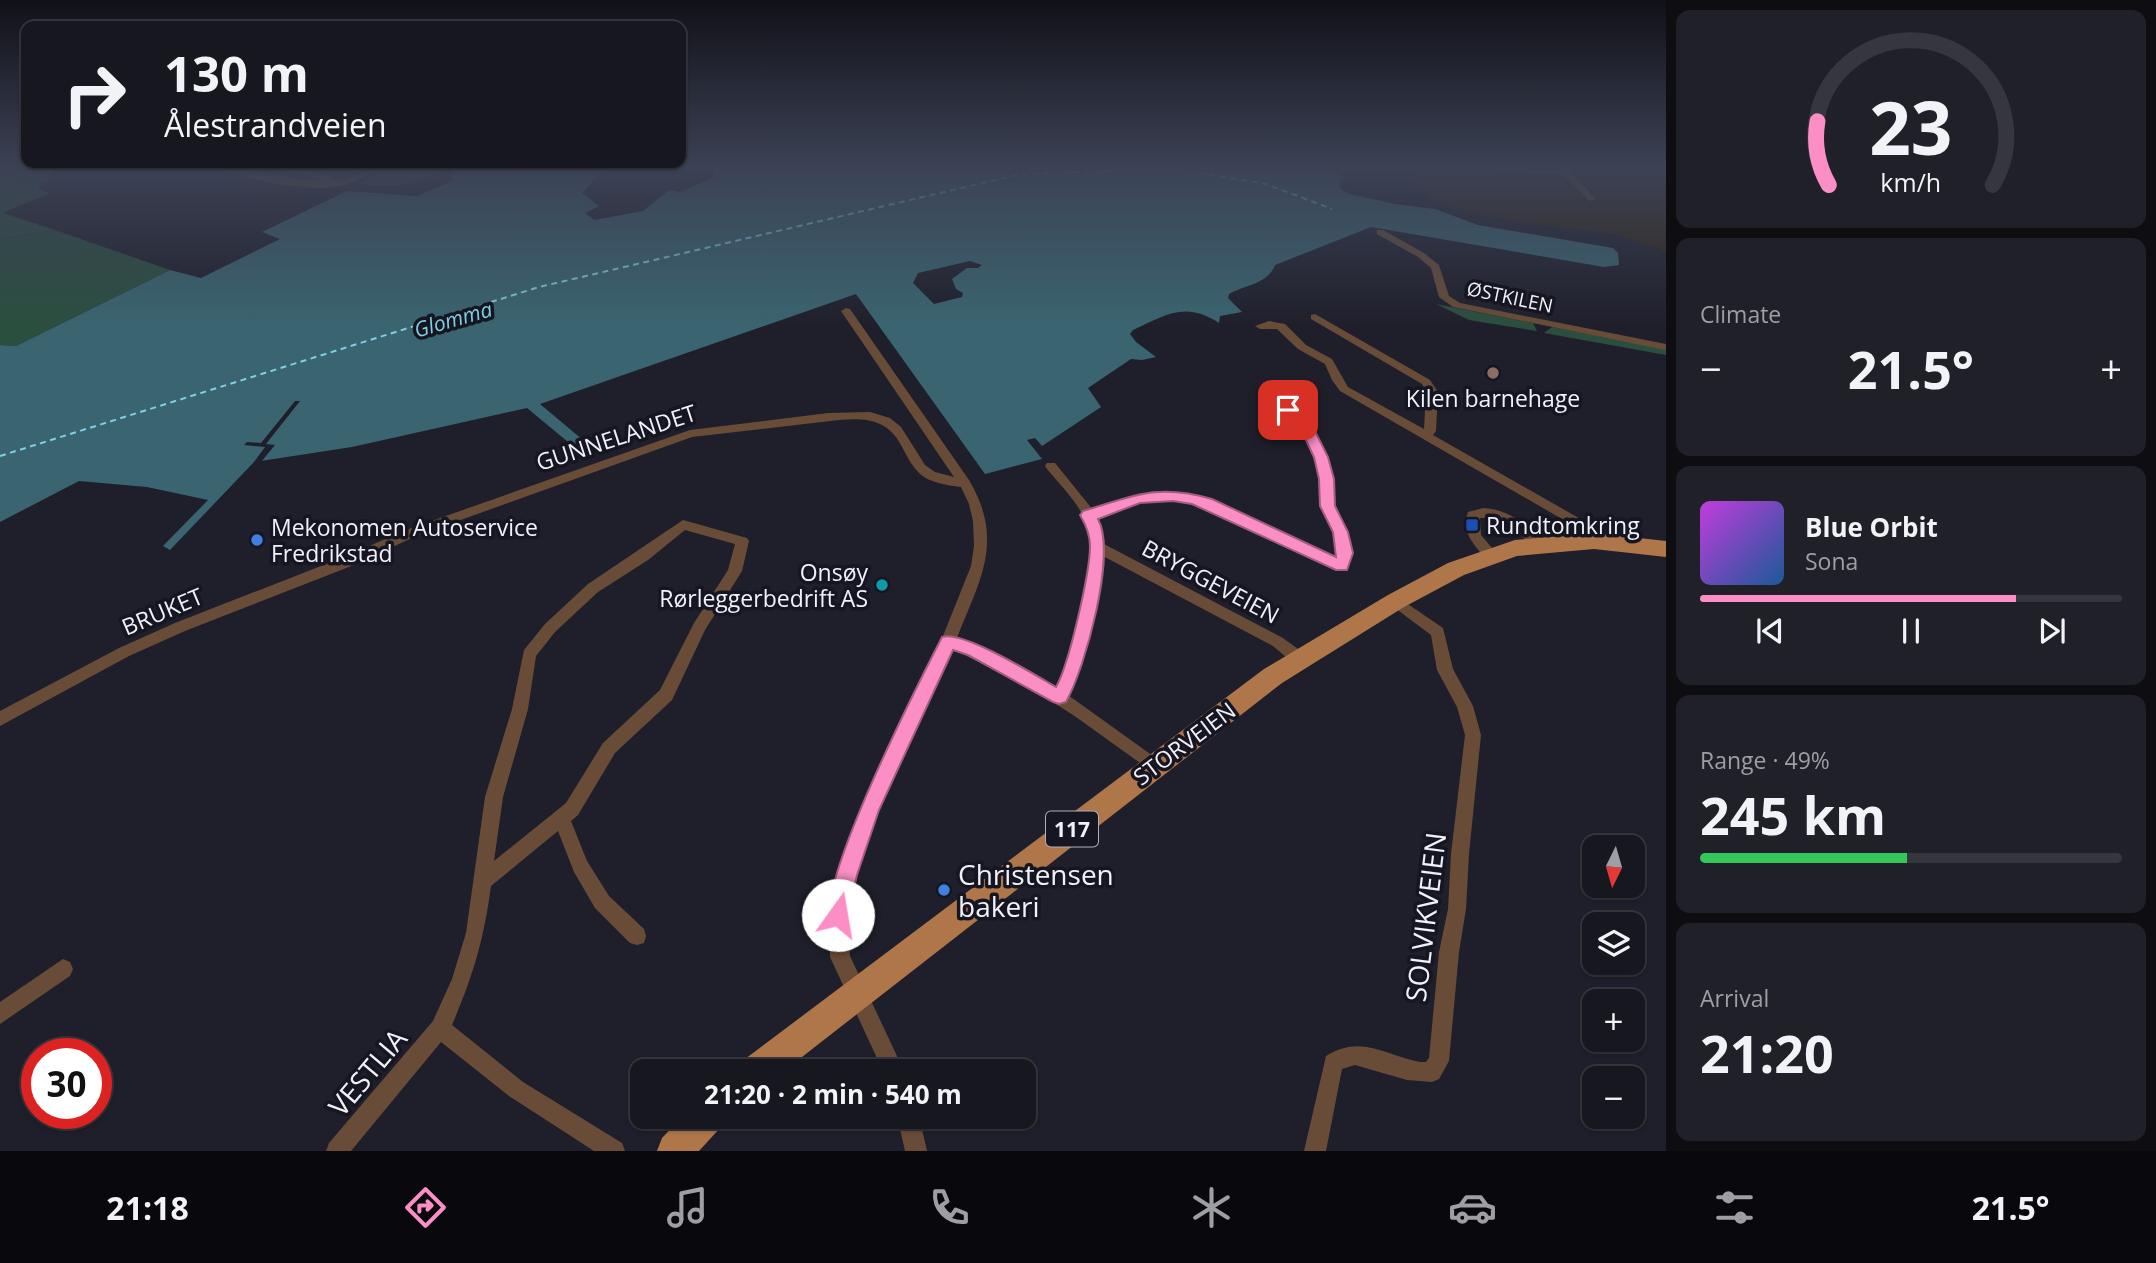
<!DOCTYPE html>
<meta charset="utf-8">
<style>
:root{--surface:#171720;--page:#202029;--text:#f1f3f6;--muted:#9e9fa5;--line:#36363e;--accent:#fb8fc5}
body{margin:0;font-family:"Open Sans",sans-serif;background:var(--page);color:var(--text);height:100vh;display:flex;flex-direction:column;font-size:26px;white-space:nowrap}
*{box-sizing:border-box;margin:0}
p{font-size:23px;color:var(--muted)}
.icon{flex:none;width:38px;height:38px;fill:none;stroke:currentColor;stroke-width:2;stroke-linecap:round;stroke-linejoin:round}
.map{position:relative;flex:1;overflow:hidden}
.side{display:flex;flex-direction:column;gap:10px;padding:10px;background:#0d0d12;width:490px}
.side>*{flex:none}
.banner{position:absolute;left:21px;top:21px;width:665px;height:147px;border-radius:14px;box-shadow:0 2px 5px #0004,0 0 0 2px var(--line);background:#171720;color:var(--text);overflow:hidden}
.needle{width:46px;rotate:185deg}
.tools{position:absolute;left:1582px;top:835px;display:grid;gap:14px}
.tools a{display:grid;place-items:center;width:63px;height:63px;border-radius:14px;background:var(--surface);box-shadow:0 2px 5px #0004,0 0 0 2px var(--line);font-size:35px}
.speed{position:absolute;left:21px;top:1038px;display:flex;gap:14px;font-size:35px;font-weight:700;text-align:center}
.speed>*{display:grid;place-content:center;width:91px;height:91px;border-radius:50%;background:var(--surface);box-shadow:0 2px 5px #0004,0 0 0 2px var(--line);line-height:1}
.speed .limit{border:10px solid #d22;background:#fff;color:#111}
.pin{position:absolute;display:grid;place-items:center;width:60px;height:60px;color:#fff;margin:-30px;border-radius:14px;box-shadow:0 4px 10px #0006}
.me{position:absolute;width:77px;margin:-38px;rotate:13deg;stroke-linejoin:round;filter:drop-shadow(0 0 5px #0008)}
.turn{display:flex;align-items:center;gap:24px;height:147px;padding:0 28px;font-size:32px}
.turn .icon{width:91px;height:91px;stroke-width:2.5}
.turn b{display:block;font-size:49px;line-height:60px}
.big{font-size:52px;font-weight:700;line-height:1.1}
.side .tile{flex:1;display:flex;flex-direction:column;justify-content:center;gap:10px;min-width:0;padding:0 24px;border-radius:14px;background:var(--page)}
.side .dial{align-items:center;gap:0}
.dial svg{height:182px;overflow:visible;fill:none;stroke:var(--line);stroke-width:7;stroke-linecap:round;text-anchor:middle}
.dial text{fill:var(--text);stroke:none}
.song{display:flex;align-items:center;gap:21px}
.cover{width:84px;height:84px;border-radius:10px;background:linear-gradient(135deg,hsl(290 70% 55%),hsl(210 70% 35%))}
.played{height:7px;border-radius:4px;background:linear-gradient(90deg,var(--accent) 75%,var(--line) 75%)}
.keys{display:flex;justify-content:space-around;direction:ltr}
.heat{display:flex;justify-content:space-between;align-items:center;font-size:38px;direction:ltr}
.charge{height:10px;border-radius:5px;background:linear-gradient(90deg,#34c759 49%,var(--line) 0)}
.trip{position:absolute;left:630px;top:1059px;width:406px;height:70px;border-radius:14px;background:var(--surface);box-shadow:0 2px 5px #0004,0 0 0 2px var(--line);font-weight:700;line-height:70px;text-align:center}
.tabs{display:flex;height:112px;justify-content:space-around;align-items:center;background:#09090d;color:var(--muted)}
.tabs .icon{width:49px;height:49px}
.tabs .selected{color:var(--accent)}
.tabs b{font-size:32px;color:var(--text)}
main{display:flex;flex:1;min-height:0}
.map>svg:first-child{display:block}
</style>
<main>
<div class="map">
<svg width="1666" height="1151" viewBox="0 0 1666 1151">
<rect width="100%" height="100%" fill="#1f1f2b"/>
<path fill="#302517" d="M 1409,167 L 1666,167 L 1666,251 L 1610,233 L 1548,226 L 1467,212 L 1429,198 Z"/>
<g fill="#2b4f3f">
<path d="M 0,167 L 55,170 L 47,181 L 39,184 L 6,171 L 0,176 Z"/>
<path d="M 387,167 L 438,167 L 440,171 C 422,186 382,189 360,183 Z"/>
<path d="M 55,230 L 170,270 L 16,346 L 0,345 L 0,239 Z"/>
<path d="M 1436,304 L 1533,323 L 1537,331 L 1469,320 Z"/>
<path d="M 1552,327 L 1666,349 L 1666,355 L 1544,333 Z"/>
</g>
<path fill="#2d5241" d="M 12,170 L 21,172 L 21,178 L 39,184 L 40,190 L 49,193 L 3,213 L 55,230 L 0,239 L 0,176 Z"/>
<path fill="#3a6570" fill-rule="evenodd" d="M 619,167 L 602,172 L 582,193 L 599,206 L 585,213 L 594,220 L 643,211 L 669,190 L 680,192 L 714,177 L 714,167 L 1320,167 L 1345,177 L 1339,184 L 1341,189 L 1349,194 L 1395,204 L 1435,209 L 1478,225 L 1613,248 L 1618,253 L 1619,265 L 1604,267 L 1371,227 L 1275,265 C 1268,284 1245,285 1229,294 L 1228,298 L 1242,312 L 1220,316 L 1219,323 C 1185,301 1166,315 1133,330 L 1130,334 L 1136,342 L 1156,357 L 1142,360 L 1131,359 L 1088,388 L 1101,407 L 1042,446 L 1035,438 L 1027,440 L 1042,459 L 985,474 L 856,294 L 540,404 L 596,451 L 585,456 L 527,408 L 352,447 L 254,462 L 170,550 L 163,546 L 208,500 L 147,487 L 79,481 L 0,522 L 0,345 L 16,346 L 170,270 L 201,278 L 280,239 L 262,232 L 347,191 L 417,196 L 454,180 L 449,175 L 462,168 ZM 970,261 L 982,265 L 978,268 L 967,268 L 952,279 L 956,289 L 963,293 L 962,297 L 934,304 L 913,283 L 918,273 Z"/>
<path fill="#1f1f2b" d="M 295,401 L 300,401 L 266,444 L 275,445 L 261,462 L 254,462 L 265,447 L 244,445 L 247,442 L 261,443 Z"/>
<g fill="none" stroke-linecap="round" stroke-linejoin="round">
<path stroke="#82cfe3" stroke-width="2" stroke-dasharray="6 4.5" stroke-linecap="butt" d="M 0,456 L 539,287 L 1021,174 L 1178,169 L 1266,184 L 1332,209"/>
<g fill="#684c37" fill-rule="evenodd">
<path d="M 278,167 L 292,167 L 329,176 L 332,180 L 326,187 L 322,184 L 323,180 Z"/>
<path d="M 375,167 L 386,167 L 348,184 L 341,182 Z"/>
<path d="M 1494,167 L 1560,171 L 1559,167 L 1566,167 L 1596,199 L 1589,201 L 1565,176 L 1498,170 Z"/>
<path d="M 1377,230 L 1383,230 L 1424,253 L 1439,265 L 1449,296 L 1460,303 L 1666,344 L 1666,350 L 1453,307 L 1439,297 L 1431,268 L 1418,257 L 1377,234 Z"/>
<path d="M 846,308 L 850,309 L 969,480 C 1005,541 980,579 957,638 L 1009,660 L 1056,687 C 1073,654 1099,560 1087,525 C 1080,504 1061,486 1047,469 L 1045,466 L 1047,463 L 1055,463 L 1093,510 C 1106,506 1117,500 1129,496 C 1157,487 1185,492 1212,500 L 1337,558 L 1336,542 L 1320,504 L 1318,469 L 1296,418 L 1289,413 L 1265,419 L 1259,415 L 1261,412 C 1273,408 1286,403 1298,408 C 1312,414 1329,461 1332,476 C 1334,485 1331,495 1333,504 C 1339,527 1355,541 1349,566 L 1342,571 L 1203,507 L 1180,502 L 1153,500 L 1138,503 L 1097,518 L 1102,528 L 1104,544 L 1283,638 L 1305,654 L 1308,658 L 1305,662 C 1293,666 1282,653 1273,646 L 1103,556 C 1101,602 1088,653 1068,695 L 1160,761 L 1162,766 L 1160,771 L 1154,773 L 1076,717 L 1025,684 L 952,649 L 879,810 L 856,875 L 847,915 L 850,956 L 904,1071 L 883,1071 L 830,957 L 829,915 L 838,875 L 861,810 L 941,641 L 971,566 L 974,546 L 973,521 L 969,504 L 961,487 C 946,485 930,483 919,473 C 911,465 906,454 901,445 C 887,419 865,418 839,420 L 692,437 L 416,536 L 354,565 L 185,631 L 129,656 L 0,726 L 0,711 L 119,648 L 175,623 L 344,557 L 406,530 L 690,430 L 828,413 L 870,412 L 890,418 L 901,427 L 925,465 L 935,472 L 954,477 L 841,311 Z"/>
<path d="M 1315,314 L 1430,380 L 1438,392 L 1436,431 L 1433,435 L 1584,521 L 1601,541 L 1599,544 L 1589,544 L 1574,527 L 1562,519 L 1340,391 L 1332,380 L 1325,364 L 1298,349 L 1277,329 L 1260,329 L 1255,326 L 1269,321 L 1285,324 L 1306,345 L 1332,359 L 1348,387 L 1424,429 L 1426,392 L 1422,384 L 1311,319 L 1311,315 Z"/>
<path d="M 1483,508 C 1508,509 1526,524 1545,541 L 1547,544 L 1545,547 C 1528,551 1510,516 1480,518 L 1481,535 L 1498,555 L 1496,559 L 1486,559 C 1473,544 1461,532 1468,512 Z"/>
<path d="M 683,520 L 747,538 L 749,541 L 742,571 L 705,630 L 672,700 L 615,753 L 578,815 L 571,821 L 587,861 L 609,896 L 644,929 L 646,936 L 644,943 L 637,945 L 630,943 L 595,908 L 574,872 L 558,831 L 491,886 C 484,939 473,976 452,1025 L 523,1082 L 622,1143 L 625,1151 L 594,1151 L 509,1096 L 441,1042 L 351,1151 L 326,1151 L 329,1143 L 433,1021 L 452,979 L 466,933 L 485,797 L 512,709 L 524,650 L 545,624 L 588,584 ZM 685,530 L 735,544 L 728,570 L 694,623 L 660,690 L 603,743 L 566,803 L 494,861 L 503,797 L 528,709 L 536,656 L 555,632 L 598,592 L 648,560 Z"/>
<path d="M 1396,596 L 1443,628 L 1453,669 L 1473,706 L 1481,735 L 1469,854 L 1466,909 L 1459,952 L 1449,1061 L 1439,1079 L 1432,1082 L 1407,1080 L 1355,1065 L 1342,1069 L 1326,1151 L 1304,1151 L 1326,1056 C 1361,1034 1384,1055 1420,1062 L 1426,1062 L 1429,1058 L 1439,952 L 1448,909 L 1451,854 L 1465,735 L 1457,707 L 1437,670 L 1431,635 L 1391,605 L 1389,601 L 1391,597 Z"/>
<path d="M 63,959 L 70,962 L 73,969 L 70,976 L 0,1024 L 0,1002 Z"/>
<path d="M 897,1116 L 919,1116 L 927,1151 L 905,1151 Z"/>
</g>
<path fill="#684c37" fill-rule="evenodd" d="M 222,167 L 238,167 L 300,180 L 345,179 L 350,182 C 331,196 240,181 222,167 Z"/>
<g fill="#af7649" fill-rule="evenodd">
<path d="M 1594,533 L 1666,541 L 1666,557 L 1594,549 L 1517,556 L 1464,575 L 1404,607 L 1282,683 L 784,1071 L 740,1071 L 745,1059 L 1264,669 L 1388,595 L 1448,563 L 1515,540 Z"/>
<path d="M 683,1116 L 725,1116 L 720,1128 L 699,1151 L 657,1151 L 662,1138 Z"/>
</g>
</g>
<linearGradient id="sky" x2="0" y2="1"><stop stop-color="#111118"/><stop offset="0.51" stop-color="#3c4255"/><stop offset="1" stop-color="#3c4255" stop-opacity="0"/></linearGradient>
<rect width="1666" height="328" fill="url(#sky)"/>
<path fill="#fb8fc5" stroke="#a35d80" stroke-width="2" d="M 1288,405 L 1306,413 L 1328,457 L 1334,479 L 1335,506 L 1348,532 L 1353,553 L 1347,570 L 1336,570 L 1192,504 L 1173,501 L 1140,503 L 1098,519 C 1117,553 1085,669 1066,702 L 1059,704 L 1053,702 L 968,655 L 953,650 L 879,810 L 857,875 L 846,923 L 838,926 L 831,923 C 815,885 920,680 942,637 C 963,630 1035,675 1056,687 C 1069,665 1090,572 1090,546 C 1090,535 1086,525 1080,515 L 1083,511 C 1134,496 1157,483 1212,499 L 1336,557 L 1333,532 L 1320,506 L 1319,479 L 1314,457 L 1296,419 L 1281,410 Z"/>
<circle fill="#8d6e63" stroke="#151621" stroke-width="2.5" cx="1493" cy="373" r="7"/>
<rect fill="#1a4fb4" stroke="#151621" stroke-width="2.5" x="1465" y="518" width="14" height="14" rx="3.5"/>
<g fill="#3f7fe0" stroke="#151621" stroke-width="2.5">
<circle cx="257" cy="540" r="7"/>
<circle cx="944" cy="890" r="7"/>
</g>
<circle fill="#0f9aa8" stroke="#151621" stroke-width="2.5" cx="882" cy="585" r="7"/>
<g text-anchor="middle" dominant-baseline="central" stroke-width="7" stroke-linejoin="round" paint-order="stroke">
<g font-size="19" fill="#f0f0f9" stroke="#151621">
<text transform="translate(1510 297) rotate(12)">ØSTKILEN</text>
</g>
<g font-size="21" font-style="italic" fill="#82cfe3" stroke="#151621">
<text transform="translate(453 319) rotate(-16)">Glomma</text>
</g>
<rect fill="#151621" stroke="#aeafb8" stroke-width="2" x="1046" y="811.5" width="52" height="35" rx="5"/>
<g font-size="21" font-weight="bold" fill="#f0f0f9">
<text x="1072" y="829">117</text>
</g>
<g font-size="23" fill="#f0f0f9" stroke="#151621" text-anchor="start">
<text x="1493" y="398" text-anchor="middle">Kilen barnehage</text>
<text x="1486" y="525">Rundtomkring</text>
<text x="271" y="527">Mekonomen Autoservice<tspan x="271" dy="26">Fredrikstad</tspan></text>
<text x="868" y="572" text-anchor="end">Onsøy<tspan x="868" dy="26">Rørleggerbedrift AS</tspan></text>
</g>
<g font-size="23" fill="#f0f0f9" stroke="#151621">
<text transform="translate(616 437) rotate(-18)">GUNNELANDET</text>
<text transform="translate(1211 581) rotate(28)">BRYGGEVEIEN</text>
<text transform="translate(162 611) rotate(-23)">BRUKET</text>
<text transform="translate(1184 743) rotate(-37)">STORVEIEN</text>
</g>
<g font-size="28" fill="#f0f0f9" stroke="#151621" text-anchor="start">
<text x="958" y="874">Christensen<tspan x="958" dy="32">bakeri</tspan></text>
</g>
<g font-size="28" fill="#f0f0f9" stroke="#151621">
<text transform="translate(1425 917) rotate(-83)">SOLVIKVEIEN</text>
<text transform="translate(367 1072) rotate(-50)">VESTLIA</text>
</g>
</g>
</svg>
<div class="tools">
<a><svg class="needle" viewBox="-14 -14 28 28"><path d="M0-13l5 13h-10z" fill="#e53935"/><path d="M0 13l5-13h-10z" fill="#9e9fa5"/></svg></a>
<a><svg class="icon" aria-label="layers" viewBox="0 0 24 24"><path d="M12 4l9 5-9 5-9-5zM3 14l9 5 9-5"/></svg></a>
<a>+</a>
<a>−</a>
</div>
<div class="speed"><div class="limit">30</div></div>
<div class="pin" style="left:1288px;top:410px;background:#d93025"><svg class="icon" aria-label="arrive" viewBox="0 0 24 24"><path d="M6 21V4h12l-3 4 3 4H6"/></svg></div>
<svg class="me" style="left:838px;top:915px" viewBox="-20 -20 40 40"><circle r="19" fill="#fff"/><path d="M0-13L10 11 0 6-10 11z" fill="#fb8fc5"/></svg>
<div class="trip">21:20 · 2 min · 540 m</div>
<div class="banner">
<div class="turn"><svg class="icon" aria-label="right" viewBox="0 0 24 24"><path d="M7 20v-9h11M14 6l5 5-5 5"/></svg><div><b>130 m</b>Ålestrandveien</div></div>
</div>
</div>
<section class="side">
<div class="tile dial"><svg viewBox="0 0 100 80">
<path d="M14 69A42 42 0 1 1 86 69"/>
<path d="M14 69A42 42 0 0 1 9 41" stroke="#fb8fc5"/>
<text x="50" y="56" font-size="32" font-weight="700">23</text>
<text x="50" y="72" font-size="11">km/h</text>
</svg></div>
<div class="tile"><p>Climate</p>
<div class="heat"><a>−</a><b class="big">21.5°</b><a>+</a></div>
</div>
<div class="tile">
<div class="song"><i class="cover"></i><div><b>Blue Orbit</b><p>Sona</p></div></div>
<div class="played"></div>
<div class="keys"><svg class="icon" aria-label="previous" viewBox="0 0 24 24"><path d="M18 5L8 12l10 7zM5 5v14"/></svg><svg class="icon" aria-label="pause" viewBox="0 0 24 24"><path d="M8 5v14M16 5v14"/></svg><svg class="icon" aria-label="next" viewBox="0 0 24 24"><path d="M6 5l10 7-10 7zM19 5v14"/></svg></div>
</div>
<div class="tile"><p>Range · 49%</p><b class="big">245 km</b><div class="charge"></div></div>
<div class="tile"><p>Arrival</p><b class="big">21:20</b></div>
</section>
</main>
<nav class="tabs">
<b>21:18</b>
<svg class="icon selected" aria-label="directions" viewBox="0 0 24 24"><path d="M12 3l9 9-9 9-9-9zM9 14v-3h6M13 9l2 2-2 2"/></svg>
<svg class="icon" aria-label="music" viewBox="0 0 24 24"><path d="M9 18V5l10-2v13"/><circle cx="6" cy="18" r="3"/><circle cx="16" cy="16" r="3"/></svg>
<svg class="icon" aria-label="phone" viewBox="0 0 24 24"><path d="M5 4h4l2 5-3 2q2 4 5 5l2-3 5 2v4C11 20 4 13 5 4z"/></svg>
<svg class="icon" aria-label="climate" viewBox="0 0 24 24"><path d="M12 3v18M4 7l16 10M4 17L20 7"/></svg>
<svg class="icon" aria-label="car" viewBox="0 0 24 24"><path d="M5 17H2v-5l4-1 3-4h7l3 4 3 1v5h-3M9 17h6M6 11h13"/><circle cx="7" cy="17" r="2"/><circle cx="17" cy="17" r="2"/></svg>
<svg class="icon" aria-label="filters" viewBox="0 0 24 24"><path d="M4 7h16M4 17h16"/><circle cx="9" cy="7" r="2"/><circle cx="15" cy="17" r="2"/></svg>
<b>21.5°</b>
</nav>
